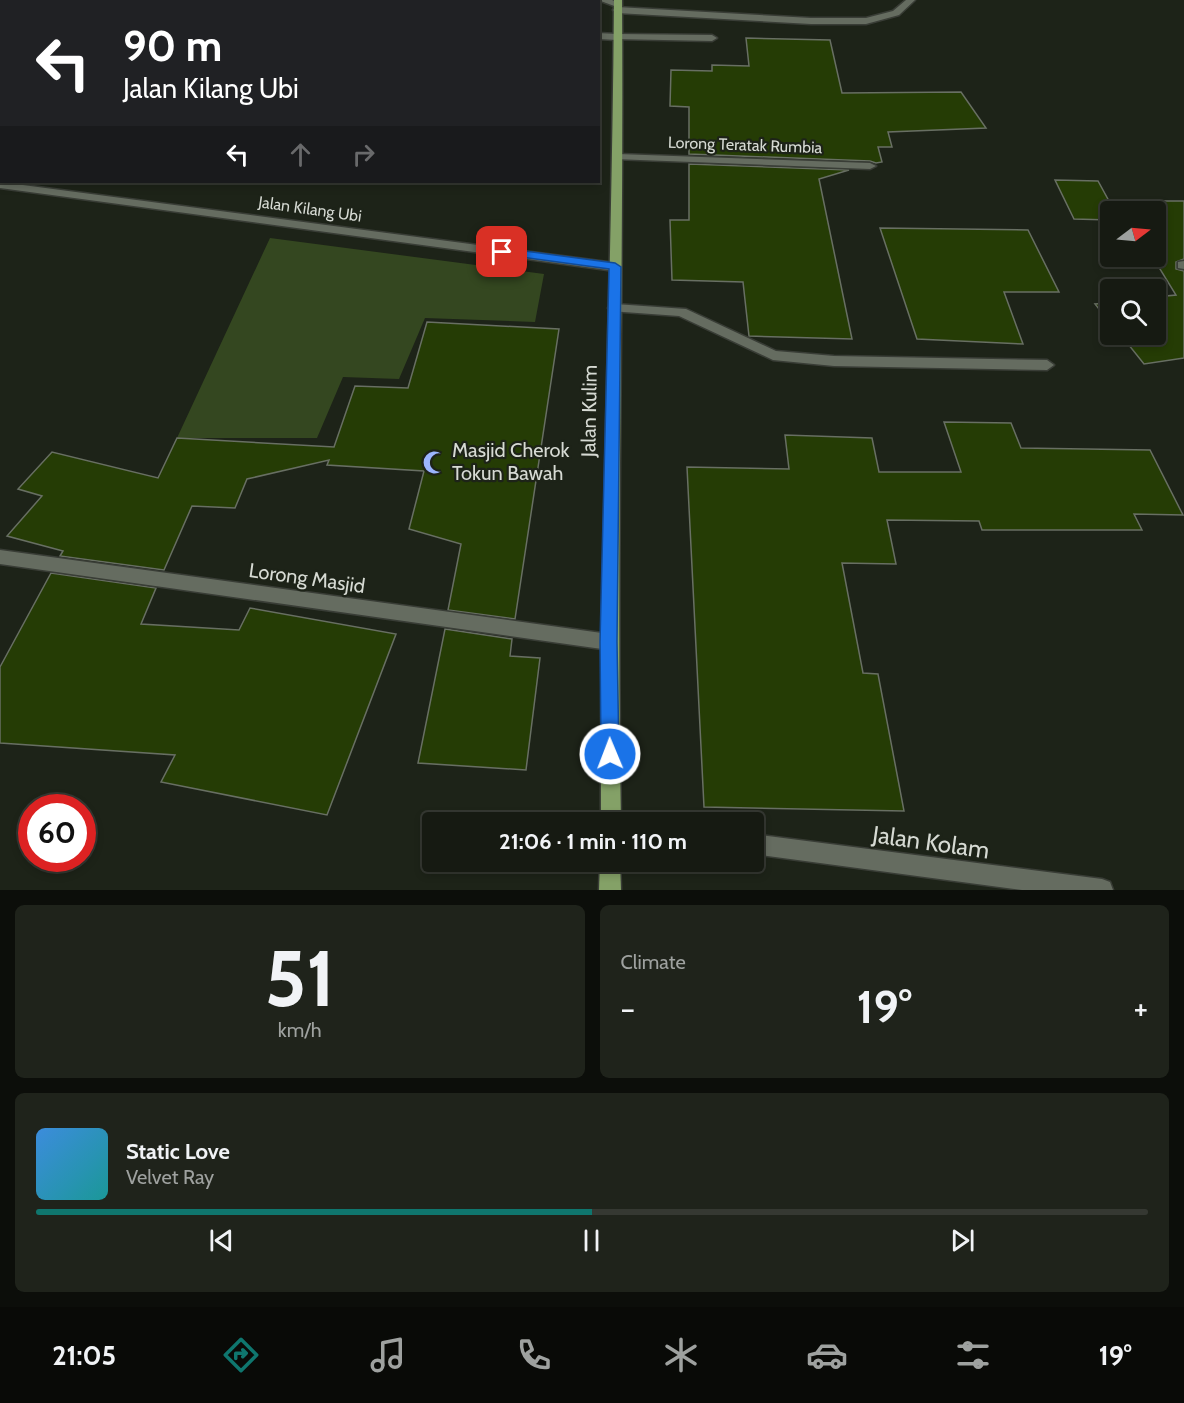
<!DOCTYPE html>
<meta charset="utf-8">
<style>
:root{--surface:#161a12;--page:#1f231b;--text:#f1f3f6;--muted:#9ea19f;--line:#353832;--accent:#0f766e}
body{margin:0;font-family:Cabin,sans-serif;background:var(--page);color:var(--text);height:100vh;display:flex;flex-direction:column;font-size:22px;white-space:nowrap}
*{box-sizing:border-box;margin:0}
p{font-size:20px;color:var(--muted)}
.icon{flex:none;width:33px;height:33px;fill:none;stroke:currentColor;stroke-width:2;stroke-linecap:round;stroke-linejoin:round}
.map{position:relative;height:890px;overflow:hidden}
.panel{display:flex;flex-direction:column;gap:15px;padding:15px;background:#0c0e0a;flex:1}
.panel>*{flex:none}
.hud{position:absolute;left:0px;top:0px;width:600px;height:183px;box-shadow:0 3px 9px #0003,0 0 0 2px var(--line);background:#202124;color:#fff;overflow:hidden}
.needle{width:39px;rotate:74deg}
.fabs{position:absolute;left:1100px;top:201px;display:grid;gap:12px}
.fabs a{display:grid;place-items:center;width:66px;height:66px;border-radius:6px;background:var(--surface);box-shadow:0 3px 9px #0003,0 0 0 2px var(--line);font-size:30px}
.speed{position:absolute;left:18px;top:794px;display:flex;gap:12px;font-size:30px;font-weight:700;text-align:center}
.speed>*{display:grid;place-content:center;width:78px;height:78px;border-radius:50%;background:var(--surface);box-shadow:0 3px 9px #0003,0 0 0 2px var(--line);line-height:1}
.speed .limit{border:9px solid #d22;background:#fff;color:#111}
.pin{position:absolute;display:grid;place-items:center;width:51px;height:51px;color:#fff;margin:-26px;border-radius:12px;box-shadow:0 3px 9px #0006}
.me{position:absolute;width:66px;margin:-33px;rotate:359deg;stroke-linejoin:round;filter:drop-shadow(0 0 4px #0008)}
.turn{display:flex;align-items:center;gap:21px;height:126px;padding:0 24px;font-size:27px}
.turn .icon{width:78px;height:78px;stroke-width:2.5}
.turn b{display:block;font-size:42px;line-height:51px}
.lanes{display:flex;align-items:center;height:57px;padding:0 24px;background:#0003;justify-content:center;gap:30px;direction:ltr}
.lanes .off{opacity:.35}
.big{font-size:45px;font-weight:800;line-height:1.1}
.panel .widget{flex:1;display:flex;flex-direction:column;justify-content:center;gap:9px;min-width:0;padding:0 21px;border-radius:9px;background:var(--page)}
.panel .dial{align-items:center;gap:0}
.dial b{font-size:78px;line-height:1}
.song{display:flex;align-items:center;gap:18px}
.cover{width:72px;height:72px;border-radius:9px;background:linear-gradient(135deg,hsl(210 70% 55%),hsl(180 70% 35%))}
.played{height:6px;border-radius:3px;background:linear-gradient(90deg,var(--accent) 50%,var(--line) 50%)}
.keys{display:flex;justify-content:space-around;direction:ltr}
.heat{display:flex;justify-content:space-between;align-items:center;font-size:33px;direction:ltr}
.panel .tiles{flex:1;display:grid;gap:15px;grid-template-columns:1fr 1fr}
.widget:last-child{grid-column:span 2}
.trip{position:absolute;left:422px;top:812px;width:342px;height:60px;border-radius:6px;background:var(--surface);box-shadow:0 3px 9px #0003,0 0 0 2px var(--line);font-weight:800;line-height:60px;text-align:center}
.tabs{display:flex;height:96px;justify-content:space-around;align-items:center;background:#090a07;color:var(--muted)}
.tabs .icon{width:42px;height:42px}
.tabs .current{color:var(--accent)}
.tabs b{font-size:27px;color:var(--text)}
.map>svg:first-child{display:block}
</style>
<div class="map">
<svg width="1184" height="890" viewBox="0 0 1184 890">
<rect width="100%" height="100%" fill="#1d2318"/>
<path fill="#344720" d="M 270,238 L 544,274 L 535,322 L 425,318 L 399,379 L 343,377 L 317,438 L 177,438 Z"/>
<g fill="#253c05" stroke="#686f63" stroke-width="1.5">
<path d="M 746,38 L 830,40 L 842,93 L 961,92 L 986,128 L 888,132 L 892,147 L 878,147 L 882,162 L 876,163 L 870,161 L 689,154 L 689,107 L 670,106 L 671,70 L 712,71 L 712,65 L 749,66 Z"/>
<path d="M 689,164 L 849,170 L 819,179 L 852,339 L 749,336 L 743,282 L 672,280 L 670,220 L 689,220 Z"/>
<path d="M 1055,180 L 1098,181 L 1115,212 L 1110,212 L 1110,220 L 1074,219 Z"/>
<path d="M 1116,201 L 1184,201 L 1184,259 L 1176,262 L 1176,269 L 1184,271 L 1184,358 L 1144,364 L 1120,334 L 1155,334 L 1155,297 L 1176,295 L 1152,256 L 1155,256 L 1155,212 L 1123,212 Z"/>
<path d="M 880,228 L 1028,230 L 1059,292 L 1004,292 L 1023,344 L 917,339 Z"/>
<path d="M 1110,303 L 1110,323 L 1095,304 Z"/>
<path d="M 427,322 L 559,329 L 515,619 L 448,610 L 461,544 L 409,529 L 424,471 L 327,465 L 329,460 L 247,479 L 235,508 L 192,506 L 164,570 L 60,556 L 63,551 L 7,536 L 42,496 L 18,489 L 52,452 L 158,478 L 177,438 L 334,447 L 355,386 L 408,388 Z"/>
<path d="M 944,422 L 1011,423 L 1021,448 L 1150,450 L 1183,515 L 1134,514 L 1142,530 L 982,530 L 979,521 L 887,520 L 896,564 L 842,563 L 863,673 L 878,674 L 904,811 L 704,807 L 687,467 L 789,469 L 785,435 L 872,438 L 879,472 L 961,472 Z"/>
<path d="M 51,573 L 156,588 L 141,624 L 239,630 L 250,608 L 396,634 L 327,815 L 161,782 L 175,755 L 0,743 L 0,667 Z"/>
<path d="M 445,629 L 512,639 L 510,656 L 540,658 L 526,770 L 418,763 Z"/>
</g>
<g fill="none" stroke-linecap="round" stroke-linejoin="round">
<defs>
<g id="service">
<path d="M 617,34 L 712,35 L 717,38 L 712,41 L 614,39 L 614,35 Z"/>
<path d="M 618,154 L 870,163 L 876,166 L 870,169 L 614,159 L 614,155 Z"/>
<path d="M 1184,261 L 1184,269 L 1178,268 L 1178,262 Z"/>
<path d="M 615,304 L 686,309 L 776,351 L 834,356 L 1047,360 L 1054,365 L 1047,370 L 834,366 L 773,360 L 679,316 L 610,311 L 608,308 L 610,305 Z"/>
</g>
<g id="minor">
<path d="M 598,0 L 612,0 L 621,4 L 617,7 Z"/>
<path d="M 906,0 L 915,0 L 899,15 L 866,24 L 811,24 L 617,13 L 613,10 L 617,7 L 811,18 L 866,18 L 893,11 Z"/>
<path d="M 598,33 L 617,34 L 622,37 L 617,40 L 598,39 Z"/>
<rect x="0" y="78" width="2" height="6"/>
<path d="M 0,168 L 2,168 L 0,176 Z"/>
<path d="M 0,550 L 609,634 L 615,637 L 618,642 L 615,647 L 609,650 L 0,564 Z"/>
</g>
<g id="tertiary">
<path d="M 0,182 L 615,263 L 621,267 L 615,271 L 0,188 Z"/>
<path d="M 753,834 L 1102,879 L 1110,882 L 1113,890 L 1022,890 L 753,854 Z"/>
</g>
<g id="primary">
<path d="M 614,0 L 622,0 C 624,274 616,548 621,822 L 601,822 C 600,548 612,274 614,0 Z"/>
<path d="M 600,861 L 620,861 L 621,890 L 599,890 Z"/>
</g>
</defs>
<use href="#service" stroke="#393d36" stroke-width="3"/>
<use href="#minor" stroke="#393d36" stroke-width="3"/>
<use href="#tertiary" stroke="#393d36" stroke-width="3"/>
<use href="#primary" stroke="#393d36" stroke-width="3"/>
<use href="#service" fill="#656c60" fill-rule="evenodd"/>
<use href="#minor" fill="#656c60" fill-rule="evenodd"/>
<use href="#tertiary" fill="#656c60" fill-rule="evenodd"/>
<use href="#primary" fill="#84a167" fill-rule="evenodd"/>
</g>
<path fill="#1a73e8" stroke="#114b97" stroke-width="1.5" d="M 502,248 L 615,263 L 621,267 L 617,642 L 619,754 L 616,760 L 610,763 L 604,760 L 601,754 L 600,642 L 609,269 L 498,254 L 496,252 Z"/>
<defs>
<symbol id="mosque-bare" viewBox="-9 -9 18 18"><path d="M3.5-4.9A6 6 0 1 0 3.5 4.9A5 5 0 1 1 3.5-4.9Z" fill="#9bb5fd" stroke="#1d2318" stroke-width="2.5" paint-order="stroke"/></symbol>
</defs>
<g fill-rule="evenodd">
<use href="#mosque-bare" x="418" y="446" width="33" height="33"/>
</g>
<g text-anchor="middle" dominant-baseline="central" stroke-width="4.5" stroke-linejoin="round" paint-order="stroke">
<g font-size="16" fill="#d6dad3" stroke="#1d2318">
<text transform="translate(745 145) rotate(2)">Lorong Teratak Rumbia</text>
<text transform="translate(310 209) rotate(8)">Jalan Kilang Ubi</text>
</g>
<g font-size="20" fill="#d6dad3" stroke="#1d2318">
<text transform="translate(589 411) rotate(-89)">Jalan Kulim</text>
<text transform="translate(307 578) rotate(8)">Lorong Masjid</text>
</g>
<g font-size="20" fill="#d6dad3" stroke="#1d2318" text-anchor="start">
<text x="452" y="450">Masjid Cherok<tspan x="452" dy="23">Tokun Bawah</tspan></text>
</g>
<g font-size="24" fill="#d6dad3" stroke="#1d2318">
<text transform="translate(931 842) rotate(8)">Jalan Kolam</text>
</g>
</g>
</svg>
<div class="fabs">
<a><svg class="needle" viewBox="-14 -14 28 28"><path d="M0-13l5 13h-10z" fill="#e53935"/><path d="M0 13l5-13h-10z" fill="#9ea19f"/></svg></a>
<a><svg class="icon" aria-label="search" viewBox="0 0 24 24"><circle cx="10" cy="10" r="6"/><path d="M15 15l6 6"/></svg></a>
</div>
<div class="speed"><div class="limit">60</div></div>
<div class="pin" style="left:502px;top:252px;background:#d93025"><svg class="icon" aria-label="arrive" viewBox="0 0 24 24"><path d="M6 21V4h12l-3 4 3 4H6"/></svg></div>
<svg class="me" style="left:610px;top:754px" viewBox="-20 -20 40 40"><circle r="17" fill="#1a73e8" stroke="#fff" stroke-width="3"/><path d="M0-11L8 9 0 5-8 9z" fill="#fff"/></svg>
<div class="trip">21:06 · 1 min · 110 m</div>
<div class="hud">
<div class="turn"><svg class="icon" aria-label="left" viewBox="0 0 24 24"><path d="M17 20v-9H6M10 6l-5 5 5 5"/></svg><div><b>90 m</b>Jalan Kilang Ubi</div></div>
<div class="lanes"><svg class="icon" aria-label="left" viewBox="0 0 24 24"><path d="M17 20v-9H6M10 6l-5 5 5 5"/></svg><svg class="icon off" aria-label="ahead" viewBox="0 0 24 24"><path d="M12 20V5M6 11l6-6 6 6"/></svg><svg class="icon off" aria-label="right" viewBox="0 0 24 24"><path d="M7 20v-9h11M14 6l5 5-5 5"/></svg></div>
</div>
</div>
<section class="panel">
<div class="tiles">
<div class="widget dial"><b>51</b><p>km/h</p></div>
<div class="widget"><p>Climate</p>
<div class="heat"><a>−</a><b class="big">19°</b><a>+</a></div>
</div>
<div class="widget">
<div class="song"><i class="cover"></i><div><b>Static Love</b><p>Velvet Ray</p></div></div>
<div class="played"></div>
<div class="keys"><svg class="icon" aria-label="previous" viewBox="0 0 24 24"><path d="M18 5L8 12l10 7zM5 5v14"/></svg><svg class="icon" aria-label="pause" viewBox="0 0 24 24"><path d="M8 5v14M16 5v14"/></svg><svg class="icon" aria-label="next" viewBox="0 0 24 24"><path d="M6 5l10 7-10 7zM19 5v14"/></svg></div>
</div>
</div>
</section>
<nav class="tabs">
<b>21:05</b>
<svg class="icon current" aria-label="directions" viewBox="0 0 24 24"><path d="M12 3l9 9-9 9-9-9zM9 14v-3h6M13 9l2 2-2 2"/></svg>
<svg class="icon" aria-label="music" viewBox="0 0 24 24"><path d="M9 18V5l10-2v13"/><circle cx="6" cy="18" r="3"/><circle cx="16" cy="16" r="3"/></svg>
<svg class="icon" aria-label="phone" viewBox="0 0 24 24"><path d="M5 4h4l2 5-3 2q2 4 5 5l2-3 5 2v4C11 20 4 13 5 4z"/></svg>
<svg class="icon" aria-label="climate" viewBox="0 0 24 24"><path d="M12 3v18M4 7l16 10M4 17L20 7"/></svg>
<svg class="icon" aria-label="car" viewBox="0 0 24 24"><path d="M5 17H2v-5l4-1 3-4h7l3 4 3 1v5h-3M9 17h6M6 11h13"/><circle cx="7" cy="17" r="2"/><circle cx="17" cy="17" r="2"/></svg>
<svg class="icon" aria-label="filters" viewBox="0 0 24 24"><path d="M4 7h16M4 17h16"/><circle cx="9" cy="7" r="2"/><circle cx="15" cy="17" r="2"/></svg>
<b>19°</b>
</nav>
